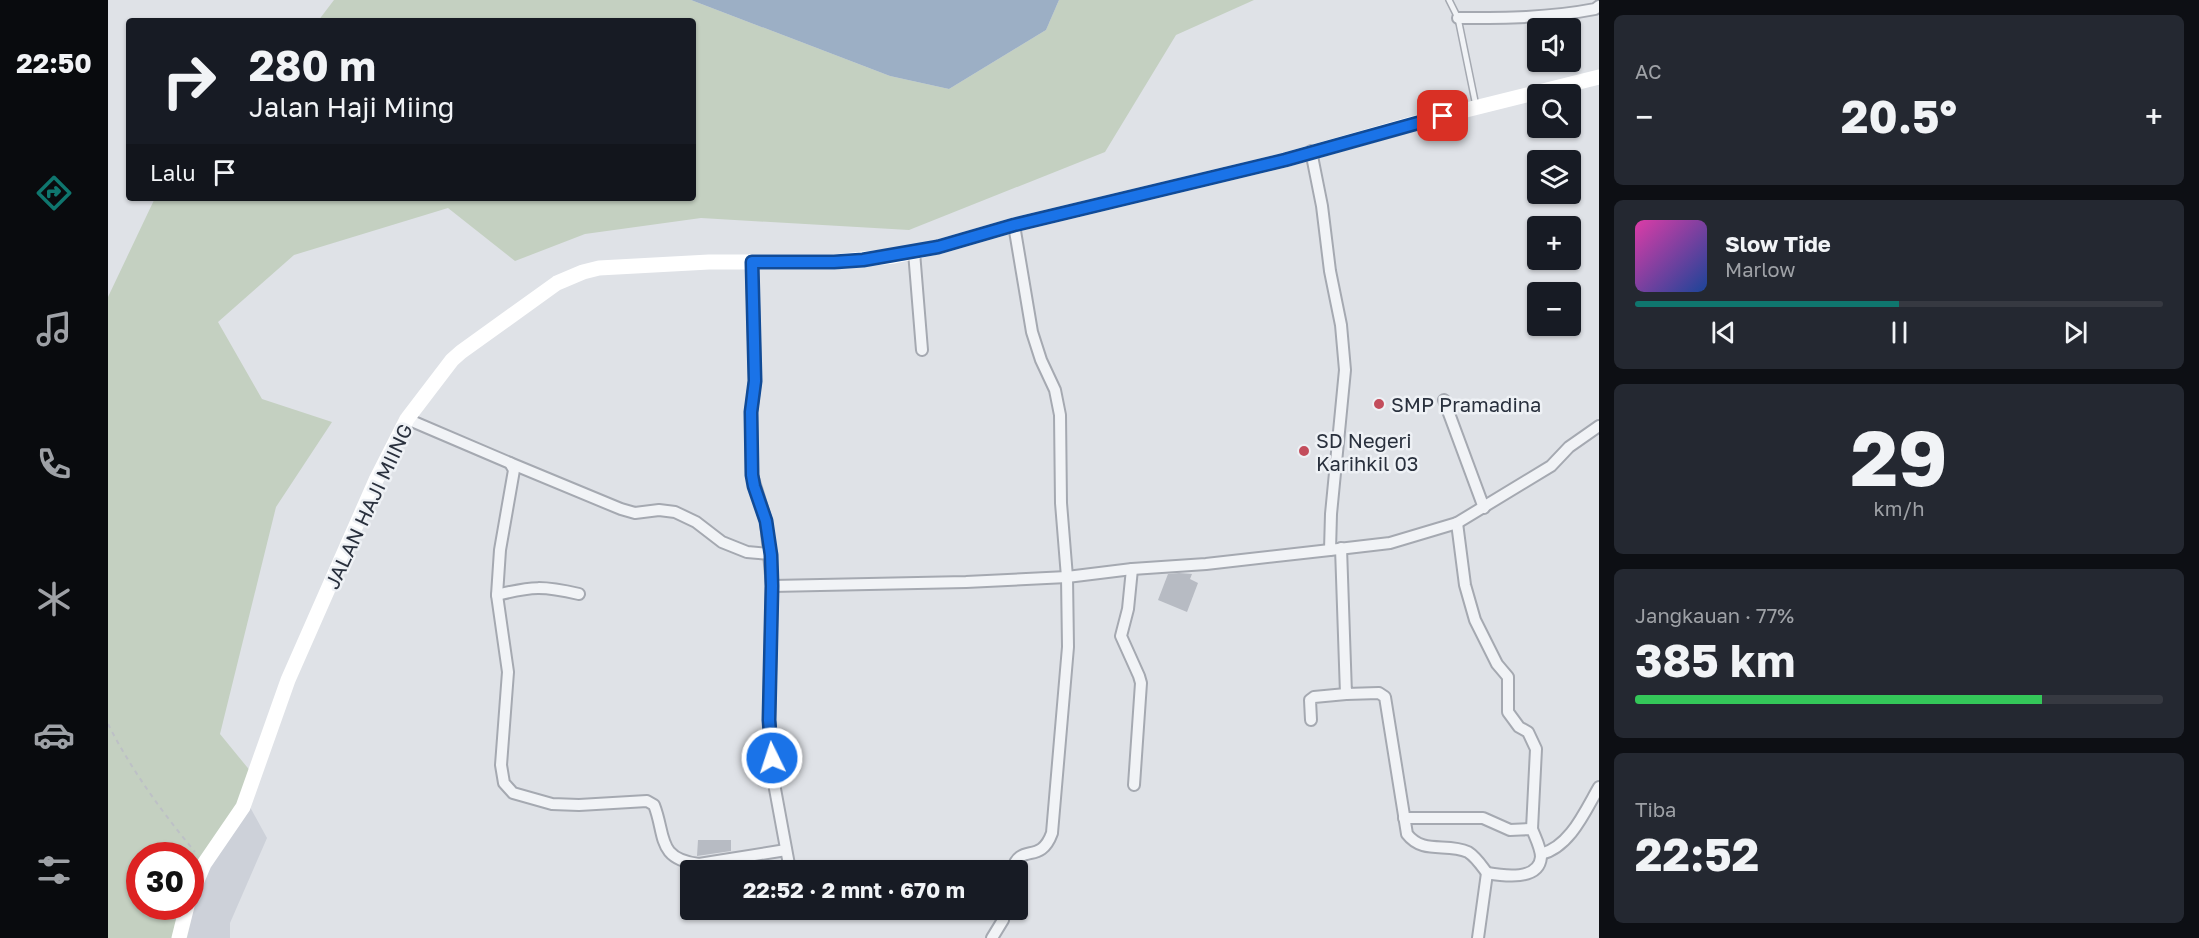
<!DOCTYPE html>
<html lang="id">
<meta charset="utf-8">
<style>
:root{--surface:#171b24;--page:#242831;--text:#f1f3f6;--muted:#9ea1a6;--line:#363941;--accent:#0f766e}
body{margin:0;font-family:"Golos Text",sans-serif;background:var(--page);color:var(--text);height:100vh;display:flex;flex-direction:column;font-size:22px;white-space:nowrap}
*{box-sizing:border-box;margin:0}
p{font-size:20px;color:var(--muted)}
.icon{flex:none;width:33px;height:33px;fill:none;stroke:currentColor;stroke-width:2;stroke-linecap:round;stroke-linejoin:round}
.map{position:relative;flex:1;overflow:hidden}
.drawer{display:flex;flex-direction:column;gap:15px;padding:15px;background:#0d0f14;width:600px}
.drawer>*{flex:none}
.hud{position:absolute;left:18px;top:18px;width:570px;height:183px;border-radius:6px;box-shadow:0 2px 4px #0004;background:#171b24;color:var(--text);overflow:hidden}
.buttons{position:absolute;left:1419px;top:18px;display:grid;gap:12px}
.buttons a{display:grid;place-items:center;width:54px;height:54px;border-radius:6px;background:var(--surface);box-shadow:0 2px 4px #0004;font-size:30px}
.speed{position:absolute;left:18px;top:842px;display:flex;gap:12px;font-size:30px;font-weight:700;text-align:center}
.speed>*{display:grid;place-content:center;width:78px;height:78px;border-radius:50%;background:var(--surface);box-shadow:0 2px 4px #0004;line-height:1}
.speed .limit{border:9px solid #d22;background:#fff;color:#111}
.pin{position:absolute;display:grid;place-items:center;width:51px;height:51px;color:#fff;margin:-26px;border-radius:12px;box-shadow:0 3px 9px #0006}
.me{position:absolute;width:66px;margin:-33px;rotate:356deg;stroke-linejoin:round;filter:drop-shadow(0 0 4px #0008)}
.turn{display:flex;align-items:center;gap:21px;height:126px;padding:0 24px;font-size:27px}
.turn .icon{width:78px;height:78px;stroke-width:2.5}
.turn b{display:block;font-size:42px;line-height:51px}
.then{display:flex;align-items:center;height:57px;padding:0 24px;background:#0003;gap:12px;font-size:22px}
.big{font-size:45px;font-weight:700;line-height:1.1}
.drawer .widget{flex:1;display:flex;flex-direction:column;justify-content:center;gap:9px;min-width:0;padding:0 21px;border-radius:9px;background:var(--page)}
.drawer .dial{align-items:center;gap:0}
.dial b{font-size:78px;line-height:1}
.song{display:flex;align-items:center;gap:18px}
.cover{width:72px;height:72px;border-radius:9px;background:linear-gradient(135deg,hsl(320 70% 55%),hsl(220 70% 35%))}
.played{height:6px;border-radius:3px;background:linear-gradient(90deg,var(--accent) 50%,var(--line) 50%)}
.keys{display:flex;justify-content:space-around;direction:ltr}
.heat{display:flex;justify-content:space-between;align-items:center;font-size:33px;direction:ltr}
.charge{height:9px;border-radius:4px;background:linear-gradient(90deg,#34c759 77%,var(--line) 0)}
.trip{position:absolute;left:572px;top:860px;width:348px;height:60px;border-radius:6px;background:var(--surface);box-shadow:0 2px 4px #0004;font-weight:700;line-height:60px;text-align:center}
main{display:flex;flex:1;min-height:0}
.menu{display:flex;flex-direction:column;width:108px;justify-content:space-around;align-items:center;background:#090b0e;color:var(--muted)}
.menu .icon{width:42px;height:42px}
.menu .selected{color:var(--accent)}
.menu b{font-size:27px;color:var(--text)}
.map>svg:first-child{display:block}
</style>
<main>
<nav class="menu">
<b>22:50</b>
<svg class="icon selected" aria-label="directions" viewBox="0 0 24 24"><path d="M12 3l9 9-9 9-9-9zM9 14v-3h6M13 9l2 2-2 2"/></svg>
<svg class="icon" aria-label="music" viewBox="0 0 24 24"><path d="M9 18V5l10-2v13"/><circle cx="6" cy="18" r="3"/><circle cx="16" cy="16" r="3"/></svg>
<svg class="icon" aria-label="phone" viewBox="0 0 24 24"><path d="M5 4h4l2 5-3 2q2 4 5 5l2-3 5 2v4C11 20 4 13 5 4z"/></svg>
<svg class="icon" aria-label="climate" viewBox="0 0 24 24"><path d="M12 3v18M4 7l16 10M4 17L20 7"/></svg>
<svg class="icon" aria-label="car" viewBox="0 0 24 24"><path d="M5 17H2v-5l4-1 3-4h7l3 4 3 1v5h-3M9 17h6M6 11h13"/><circle cx="7" cy="17" r="2"/><circle cx="17" cy="17" r="2"/></svg>
<svg class="icon" aria-label="filters" viewBox="0 0 24 24"><path d="M4 7h16M4 17h16"/><circle cx="9" cy="7" r="2"/><circle cx="15" cy="17" r="2"/></svg>
</nav>
<div class="map">
<svg width="1491" height="938" viewBox="0 0 1491 938">
<rect width="100%" height="100%" fill="#dfe2e7"/>
<path fill="#cdd1d9" d="M 137,798 L 159,838 L 122,923 L 122,938 L 79,938 L 88,894 Z"/>
<path fill="#c4d0c1" fill-rule="evenodd" d="M 226,0 L 583,0 L 782,76 L 841,89 L 938,30 L 951,0 L 1146,0 L 1068,35 L 997,152 L 801,230 L 593,218 L 477,234 L 407,261 L 340,208 L 186,255 L 110,322 L 154,399 L 224,422 L 168,507 L 112,734 L 148,778 L 88,894 L 79,938 L 0,938 L 0,297 L 47,198 L 585,198 L 585,21 L 210,21 ZM 32,855 L 82,855 L 82,906 L 32,906 Z"/>
<path fill="#9cafc5" d="M 583,0 L 951,0 L 938,30 L 841,89 L 782,76 Z"/>
<g fill="#b7bbc3">
<path d="M 1071,573 L 1084,574 L 1082,579 L 1090,583 L 1079,612 L 1050,600 L 1060,574 Z"/>
<path d="M 590,840 L 623,840 L 623,851 L 589,856 Z"/>
</g>
<g fill="none" stroke-linecap="round" stroke-linejoin="round">
<defs>
<path id="lane" d="M 1341,0 L 1350,18 L 1368,106"/>
<g id="street">
<path d="M 1350,18 C 1396,18 1441,18 1487,9 L 1491,6"/>
<path d="M 1203,151 L 1214,206 L 1222,271 L 1233,325 L 1237,370 L 1223,514 L 1222,550 L 1282,543 L 1349,523 L 1443,466 L 1461,447 L 1491,426"/>
<path d="M 806,252 L 814,350"/>
<path d="M 644,262 L 647,381 L 643,413 L 644,475 L 658,521 L 664,586"/>
<path d="M 1336,400 L 1376,508"/>
<path d="M 299,419 L 402,463 L 406,470 L 392,550 L 389,595 L 400,672 L 393,765 L 396,783 L 405,793 L 444,804 L 471,805 L 539,801 L 546,805 C 558,835 548,859 591,864 L 678,850"/>
<path d="M 402,463 L 513,509 L 527,513 L 551,510 L 567,512 L 588,522 L 614,542 L 639,552 L 662,554"/>
<path d="M 1349,523 L 1357,585 L 1367,620 L 1389,664 L 1400,677 L 1400,712 L 1411,727 L 1420,732 L 1428,749 L 1424,829"/>
<path d="M 1233,548 L 1238,694 L 1271,693 L 1277,697 L 1299,834 C 1315,855 1339,842 1360,852 C 1368,857 1373,865 1379,873"/>
<path d="M 1024,569 L 1020,609 L 1013,636 L 1031,676 L 1033,683 L 1026,785"/>
<path d="M 389,595 C 425,586 435,586 471,594"/>
<path d="M 1203,720 L 1202,700 L 1206,697 L 1238,694"/>
<path d="M 1296,818 L 1375,818 L 1402,830 L 1424,829 C 1427,837 1433,848 1433,857 C 1431,881 1396,876 1379,873 L 1370,938"/>
<path d="M 1433,854 C 1462,847 1477,811 1491,787"/>
<path d="M 682,870 L 665,778 L 661,720 L 664,586 L 858,582 L 959,577 L 1024,569 L 1098,564 L 1222,550"/>
<path d="M 904,870 C 913,841 932,866 944,833 L 960,647 L 959,577 L 953,503 L 952,415 L 947,390 L 933,360 L 924,332 L 906,225"/>
<path d="M 884,938 L 895,920 L 897,909"/>
</g>
</defs>
<use href="#lane" stroke="#a5a9b1" stroke-width="8"/>
<use href="#street" stroke="#a5a9b1" stroke-width="14"/>
<path stroke="#bdc0c6" stroke-width="2" stroke-dasharray="4.5 4.5" stroke-linecap="butt" d="M 0,724 C 24,771 54,812 87,852"/>
<use href="#lane" stroke="#f1f3f6" stroke-width="5"/>
<use href="#street" stroke="#f1f3f6" stroke-width="10"/>
<g stroke="#fff" stroke-width="15">
<path d="M 82,897 L 96,864 L 135,807 L 180,680 L 268,480 L 299,419 L 344,360 L 353,352 L 449,283 L 475,272 L 491,268 L 601,262 L 725,262 L 786,256 L 830,247 L 906,225 L 1177,160 L 1318,120 L 1491,77"/>
<path d="M 71,938 L 79,906"/>
</g>
</g>
<g fill="none" stroke-linecap="round" stroke-linejoin="round">
<defs>
<path id="route" d="M 664,758 L 661,720 L 664,586 L 663,555 L 658,521 L 646,486 L 644,475 L 643,412 L 647,381 L 644,262 L 726,262 L 755,260 L 830,247 L 906,225 L 1177,160 L 1335,116"/>
</defs>
<use href="#route" stroke="#114b97" stroke-width="15"/>
<use href="#route" stroke="#1a73e8" stroke-width="10"/>
</g>
<g fill="#c34d5c" stroke="#eef1f5" stroke-width="2">
<circle cx="1271" cy="404" r="6"/>
<circle cx="1196" cy="451" r="6"/>
</g>
<g text-anchor="middle" dominant-baseline="central" stroke-width="5" stroke-linejoin="round" paint-order="stroke">
<g font-size="20" fill="#29303d" stroke="#eef1f5" text-anchor="start">
<text x="1283" y="404">SMP Pramadina</text>
<text x="1208" y="440">SD Negeri<tspan x="1208" dy="23">Karihkil 03</tspan></text>
</g>
<g font-size="20" fill="#29303d" stroke="#eef1f5">
<text transform="translate(260 506) rotate(-65)">JALAN HAJI MIING</text>
</g>
</g>
</svg>
<div class="buttons">
<a><svg class="icon" aria-label="sound" viewBox="0 0 24 24"><path d="M4 9h4l5-4v14l-5-4H4zM17 9q2 3 0 6"/></svg></a>
<a><svg class="icon" aria-label="search" viewBox="0 0 24 24"><circle cx="10" cy="10" r="6"/><path d="M15 15l6 6"/></svg></a>
<a><svg class="icon" aria-label="layers" viewBox="0 0 24 24"><path d="M12 4l9 5-9 5-9-5zM3 14l9 5 9-5"/></svg></a>
<a>+</a>
<a>−</a>
</div>
<div class="speed"><div class="limit">30</div></div>
<div class="pin" style="left:1335px;top:116px;background:#d93025"><svg class="icon" aria-label="arrive" viewBox="0 0 24 24"><path d="M6 21V4h12l-3 4 3 4H6"/></svg></div>
<svg class="me" style="left:664px;top:758px" viewBox="-20 -20 40 40"><circle r="17" fill="#1a73e8" stroke="#fff" stroke-width="3"/><path d="M0-11L8 9 0 5-8 9z" fill="#fff"/></svg>
<div class="trip">22:52 · 2 mnt · 670 m</div>
<div class="hud">
<div class="turn"><svg class="icon" aria-label="right" viewBox="0 0 24 24"><path d="M7 20v-9h11M14 6l5 5-5 5"/></svg><div><b>280 m</b>Jalan Haji Miing</div></div>
<div class="then">Lalu<svg class="icon" aria-label="arrive" viewBox="0 0 24 24"><path d="M6 21V4h12l-3 4 3 4H6"/></svg></div>
</div>
</div>
<section class="drawer">
<div class="widget"><p>AC</p>
<div class="heat"><a>−</a><b class="big">20.5°</b><a>+</a></div>
</div>
<div class="widget">
<div class="song"><i class="cover"></i><div><b>Slow Tide</b><p>Marlow</p></div></div>
<div class="played"></div>
<div class="keys"><svg class="icon" aria-label="previous" viewBox="0 0 24 24"><path d="M18 5L8 12l10 7zM5 5v14"/></svg><svg class="icon" aria-label="pause" viewBox="0 0 24 24"><path d="M8 5v14M16 5v14"/></svg><svg class="icon" aria-label="next" viewBox="0 0 24 24"><path d="M6 5l10 7-10 7zM19 5v14"/></svg></div>
</div>
<div class="widget dial"><b>29</b><p>km/h</p></div>
<div class="widget"><p>Jangkauan · 77%</p><b class="big">385 km</b><div class="charge"></div></div>
<div class="widget"><p>Tiba</p><b class="big">22:52</b></div>
</section>
</main>
